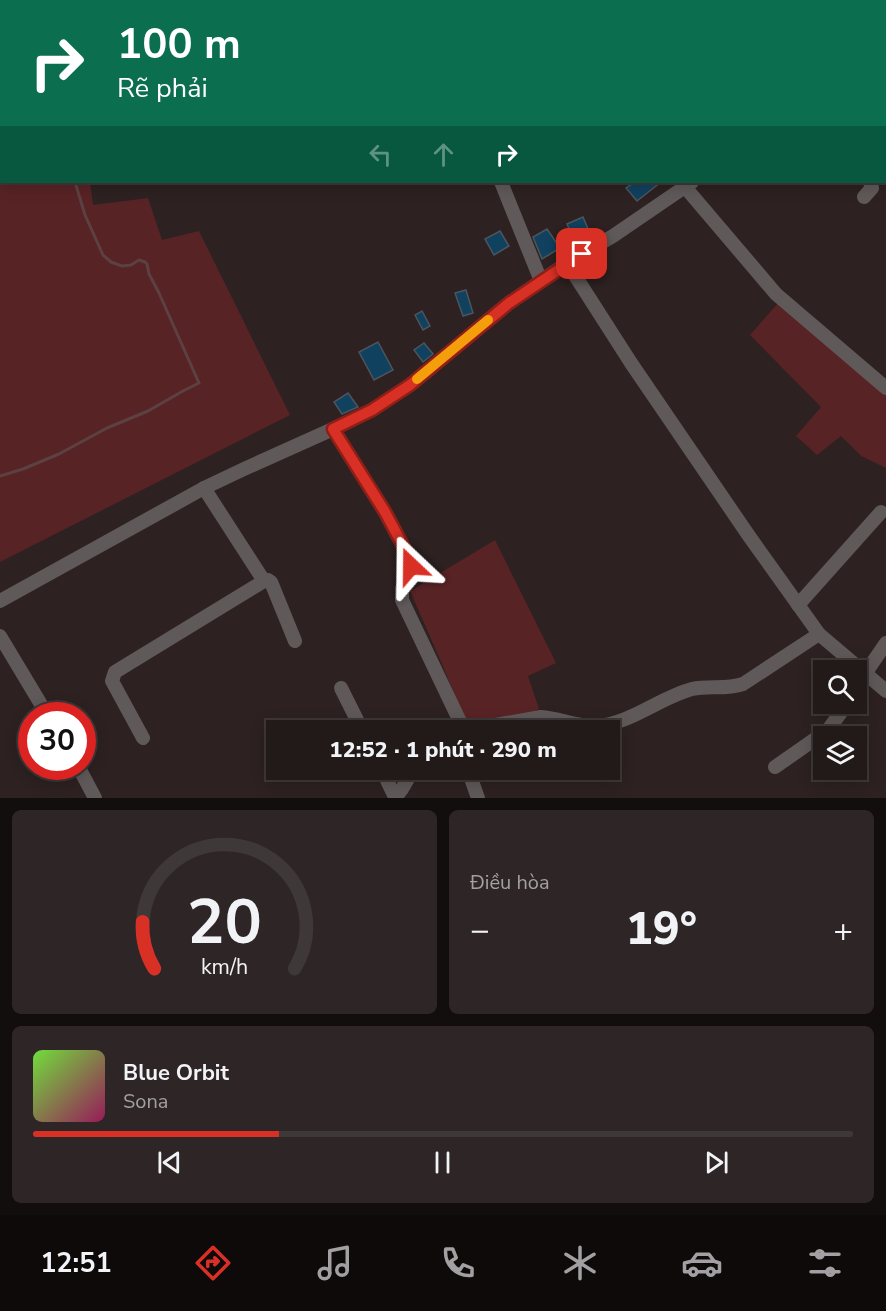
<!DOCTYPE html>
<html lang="vi">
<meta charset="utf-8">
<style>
:root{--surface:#221919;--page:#2e2626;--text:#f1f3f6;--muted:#a2a0a2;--line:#3f3838;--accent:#d93025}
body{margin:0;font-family:"Nunito Sans",sans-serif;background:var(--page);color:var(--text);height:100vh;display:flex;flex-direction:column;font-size:22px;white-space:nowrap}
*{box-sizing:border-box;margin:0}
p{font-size:20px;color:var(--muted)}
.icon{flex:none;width:33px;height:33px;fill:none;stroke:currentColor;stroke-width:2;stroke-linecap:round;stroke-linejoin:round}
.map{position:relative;height:798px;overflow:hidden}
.side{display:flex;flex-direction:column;gap:12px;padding:12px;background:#130e0e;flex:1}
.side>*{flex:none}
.top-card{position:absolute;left:0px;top:0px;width:886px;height:183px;box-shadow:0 3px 15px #0003,0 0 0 2px var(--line);background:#0b6e4f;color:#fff;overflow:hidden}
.fabs{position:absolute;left:813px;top:660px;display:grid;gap:12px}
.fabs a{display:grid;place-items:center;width:54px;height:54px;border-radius:0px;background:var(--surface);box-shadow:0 3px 15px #0003,0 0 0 2px var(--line);font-size:30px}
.speed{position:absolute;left:18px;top:702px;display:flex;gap:12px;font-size:30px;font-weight:700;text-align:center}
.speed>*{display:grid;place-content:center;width:78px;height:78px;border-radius:50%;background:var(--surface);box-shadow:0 3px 15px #0003,0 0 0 2px var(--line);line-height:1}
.speed .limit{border:9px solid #d22;background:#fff;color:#111}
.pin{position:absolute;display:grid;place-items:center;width:51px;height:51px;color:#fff;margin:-26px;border-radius:12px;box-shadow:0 3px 9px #0006}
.me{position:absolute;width:66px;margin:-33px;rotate:337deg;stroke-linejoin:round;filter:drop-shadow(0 0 4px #0008)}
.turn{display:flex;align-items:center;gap:21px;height:126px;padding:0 18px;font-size:27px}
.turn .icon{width:78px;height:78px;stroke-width:2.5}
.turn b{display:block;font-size:42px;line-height:51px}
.lanes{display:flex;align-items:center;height:57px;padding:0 18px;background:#0003;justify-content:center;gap:30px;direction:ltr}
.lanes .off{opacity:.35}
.big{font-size:45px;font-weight:800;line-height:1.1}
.side .card{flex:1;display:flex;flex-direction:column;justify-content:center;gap:9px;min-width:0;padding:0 21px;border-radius:9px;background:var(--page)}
.side .dial{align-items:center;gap:0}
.dial svg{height:156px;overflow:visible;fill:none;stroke:var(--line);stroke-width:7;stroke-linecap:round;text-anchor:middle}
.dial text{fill:var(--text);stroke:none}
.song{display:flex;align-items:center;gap:18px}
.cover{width:72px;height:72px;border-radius:9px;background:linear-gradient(135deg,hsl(100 70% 55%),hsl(330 70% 35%))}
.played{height:6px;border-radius:3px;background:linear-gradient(90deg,var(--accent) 30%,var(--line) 30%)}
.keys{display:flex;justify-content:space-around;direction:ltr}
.heat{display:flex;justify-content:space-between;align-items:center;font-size:33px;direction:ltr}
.side .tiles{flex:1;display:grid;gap:12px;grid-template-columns:1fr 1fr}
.card:last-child{grid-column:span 2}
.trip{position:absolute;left:266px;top:720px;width:354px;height:60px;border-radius:0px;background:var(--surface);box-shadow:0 3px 15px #0003,0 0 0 2px var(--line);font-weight:800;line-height:60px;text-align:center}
.menu{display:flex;height:96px;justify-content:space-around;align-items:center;background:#0e0a0a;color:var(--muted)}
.menu .icon{width:42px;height:42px}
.menu .selected{color:var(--accent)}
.menu b{font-size:27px;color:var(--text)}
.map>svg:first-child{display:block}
</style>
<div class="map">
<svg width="886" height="798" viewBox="0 0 886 798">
<rect width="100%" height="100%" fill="#2d2121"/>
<g fill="#582325">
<path d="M 0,0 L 106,0 L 106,1 L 2,2 L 2,182 L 90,182 L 93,205 L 148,198 L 162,240 L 199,231 L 290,415 L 0,562 Z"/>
<path d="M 779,302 L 886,393 L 886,468 L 861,456 L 841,436 L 817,455 L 796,436 L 821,407 L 750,335 Z"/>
<path d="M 495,540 L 556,663 L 528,676 L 539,709 L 497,730 L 469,730 L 442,664 L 410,591 Z"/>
</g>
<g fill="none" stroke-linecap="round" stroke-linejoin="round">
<g stroke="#5c4142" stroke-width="3">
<path d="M 71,2 L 71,0"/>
<path d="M 0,476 L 23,469 L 59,454 L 107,428 L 148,411 L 183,391 L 199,383 L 159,293 L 149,274 L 147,264 L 145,262 L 139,260 L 131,265 L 122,266 L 111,262 L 103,255 L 85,215 L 75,182"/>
</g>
</g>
<g fill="#10415f" stroke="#4c555d" stroke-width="1.5">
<path d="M 635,182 L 661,182 L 637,201 L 626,188 Z"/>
<path d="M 583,217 L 592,238 L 577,247 L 567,224 Z"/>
<path d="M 547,229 L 560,248 L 542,259 L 533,237 Z"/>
<path d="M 500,231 L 509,246 L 494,255 L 485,239 Z"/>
<path d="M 466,290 L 473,313 L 463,316 L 455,293 Z"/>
<path d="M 422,311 L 430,326 L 423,330 L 415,315 Z"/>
<path d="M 378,342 L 393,370 L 374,380 L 359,352 Z"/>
<path d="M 424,343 L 433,354 L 423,362 L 414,350 Z"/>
<path d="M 348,393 L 358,407 L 342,414 L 334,402 Z"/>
</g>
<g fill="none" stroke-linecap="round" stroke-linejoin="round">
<g stroke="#5f5959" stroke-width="14">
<path d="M 438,0 L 439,2"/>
<path d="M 778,0 L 778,2"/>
<path d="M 245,2 L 245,0"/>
<path d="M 885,22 L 886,21"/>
<path d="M 885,94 L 886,95"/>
<path d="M 501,182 L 541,281"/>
<path d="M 685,187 L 776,294 L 886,388"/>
<path d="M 864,197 L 872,188 L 870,182"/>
<path d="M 567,263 L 631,363 L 749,536 L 819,634 L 886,691"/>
<path d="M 333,429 L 385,512 L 409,557 L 411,566 L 410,574 L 402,589 L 402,600 L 464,730"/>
<path d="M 204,488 L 264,581 L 268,580 L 271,582 L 295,641"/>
<path d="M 0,601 L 204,488 L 244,469 L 333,429 L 372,410 L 410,385 L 509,303 L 567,263 L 613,236 L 692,182"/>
<path d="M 798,605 L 881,512"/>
<path d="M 0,636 L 48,716"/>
<path d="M 856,687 L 886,643"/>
<path d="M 341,688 L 362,730"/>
<path d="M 467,730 L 541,717 C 559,718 578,727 596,726 C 630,724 659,698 692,689 C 709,685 725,690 743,684 L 819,634"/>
<path d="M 143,738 L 112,681 L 115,672 L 264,581"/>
<path d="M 78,766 L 95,798"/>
<path d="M 775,767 L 828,730 L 847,704"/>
<path d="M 382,770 L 395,797"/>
<path d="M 468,770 L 478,798"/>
<path d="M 395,798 L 402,789 L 413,770"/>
</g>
</g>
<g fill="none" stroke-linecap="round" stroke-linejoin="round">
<defs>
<path id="route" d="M 411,566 L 409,557 L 385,512 L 333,429 L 372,410 L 410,385 L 509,303 L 582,254"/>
</defs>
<use href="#route" stroke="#8d1f18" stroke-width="15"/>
<use href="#route" stroke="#d93025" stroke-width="10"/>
<path stroke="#f59e0b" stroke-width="10" d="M 417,379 L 488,320"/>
</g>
</svg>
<div class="fabs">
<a><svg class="icon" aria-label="search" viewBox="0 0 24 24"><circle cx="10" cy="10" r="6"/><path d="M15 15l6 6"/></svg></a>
<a><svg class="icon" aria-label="layers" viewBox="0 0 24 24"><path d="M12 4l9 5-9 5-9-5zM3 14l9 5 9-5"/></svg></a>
</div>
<div class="speed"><div class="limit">30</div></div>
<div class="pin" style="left:582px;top:254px;background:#d93025"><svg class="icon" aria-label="arrive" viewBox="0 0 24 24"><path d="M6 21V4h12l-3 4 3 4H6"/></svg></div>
<svg class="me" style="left:411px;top:566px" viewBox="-20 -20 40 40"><path d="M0-17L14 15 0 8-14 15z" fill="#d93025" stroke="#fff" stroke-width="4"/></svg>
<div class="trip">12:52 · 1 phút · 290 m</div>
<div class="top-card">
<div class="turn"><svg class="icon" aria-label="right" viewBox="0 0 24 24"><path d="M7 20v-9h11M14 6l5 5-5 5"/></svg><div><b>100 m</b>Rẽ phải</div></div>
<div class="lanes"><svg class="icon off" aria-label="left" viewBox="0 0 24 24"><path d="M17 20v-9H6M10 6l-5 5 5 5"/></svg><svg class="icon off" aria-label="ahead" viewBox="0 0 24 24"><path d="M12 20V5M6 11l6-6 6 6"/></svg><svg class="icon" aria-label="right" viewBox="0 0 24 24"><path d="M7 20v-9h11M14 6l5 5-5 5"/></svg></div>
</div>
</div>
<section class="side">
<div class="tiles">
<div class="card dial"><svg viewBox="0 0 100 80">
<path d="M14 69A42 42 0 1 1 86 69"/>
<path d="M14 69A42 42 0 0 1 8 45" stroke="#d93025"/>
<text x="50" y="56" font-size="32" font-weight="700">20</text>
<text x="50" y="72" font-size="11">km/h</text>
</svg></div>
<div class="card"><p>Điều hòa</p>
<div class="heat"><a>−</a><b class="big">19°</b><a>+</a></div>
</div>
<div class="card">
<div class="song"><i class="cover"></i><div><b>Blue Orbit</b><p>Sona</p></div></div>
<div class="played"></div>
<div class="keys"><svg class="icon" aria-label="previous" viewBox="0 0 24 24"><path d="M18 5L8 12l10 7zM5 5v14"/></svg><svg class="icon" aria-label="pause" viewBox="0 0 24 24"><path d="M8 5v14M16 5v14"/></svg><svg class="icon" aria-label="next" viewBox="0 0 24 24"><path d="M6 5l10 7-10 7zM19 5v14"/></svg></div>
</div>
</div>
</section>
<nav class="menu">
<b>12:51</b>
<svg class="icon selected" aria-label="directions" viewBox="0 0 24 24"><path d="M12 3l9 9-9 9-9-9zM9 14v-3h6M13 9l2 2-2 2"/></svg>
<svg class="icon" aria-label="music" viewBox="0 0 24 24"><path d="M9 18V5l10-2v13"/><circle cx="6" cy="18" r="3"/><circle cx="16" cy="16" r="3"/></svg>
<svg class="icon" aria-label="phone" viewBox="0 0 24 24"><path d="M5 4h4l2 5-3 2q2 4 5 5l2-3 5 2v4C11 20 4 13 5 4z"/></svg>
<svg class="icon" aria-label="climate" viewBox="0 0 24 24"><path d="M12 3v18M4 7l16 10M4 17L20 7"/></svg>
<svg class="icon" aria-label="car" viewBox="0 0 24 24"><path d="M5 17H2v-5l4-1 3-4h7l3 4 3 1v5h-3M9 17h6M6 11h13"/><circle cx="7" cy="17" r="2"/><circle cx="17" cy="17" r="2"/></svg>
<svg class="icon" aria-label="filters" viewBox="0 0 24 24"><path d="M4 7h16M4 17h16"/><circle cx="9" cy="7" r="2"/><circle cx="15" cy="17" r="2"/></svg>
</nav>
